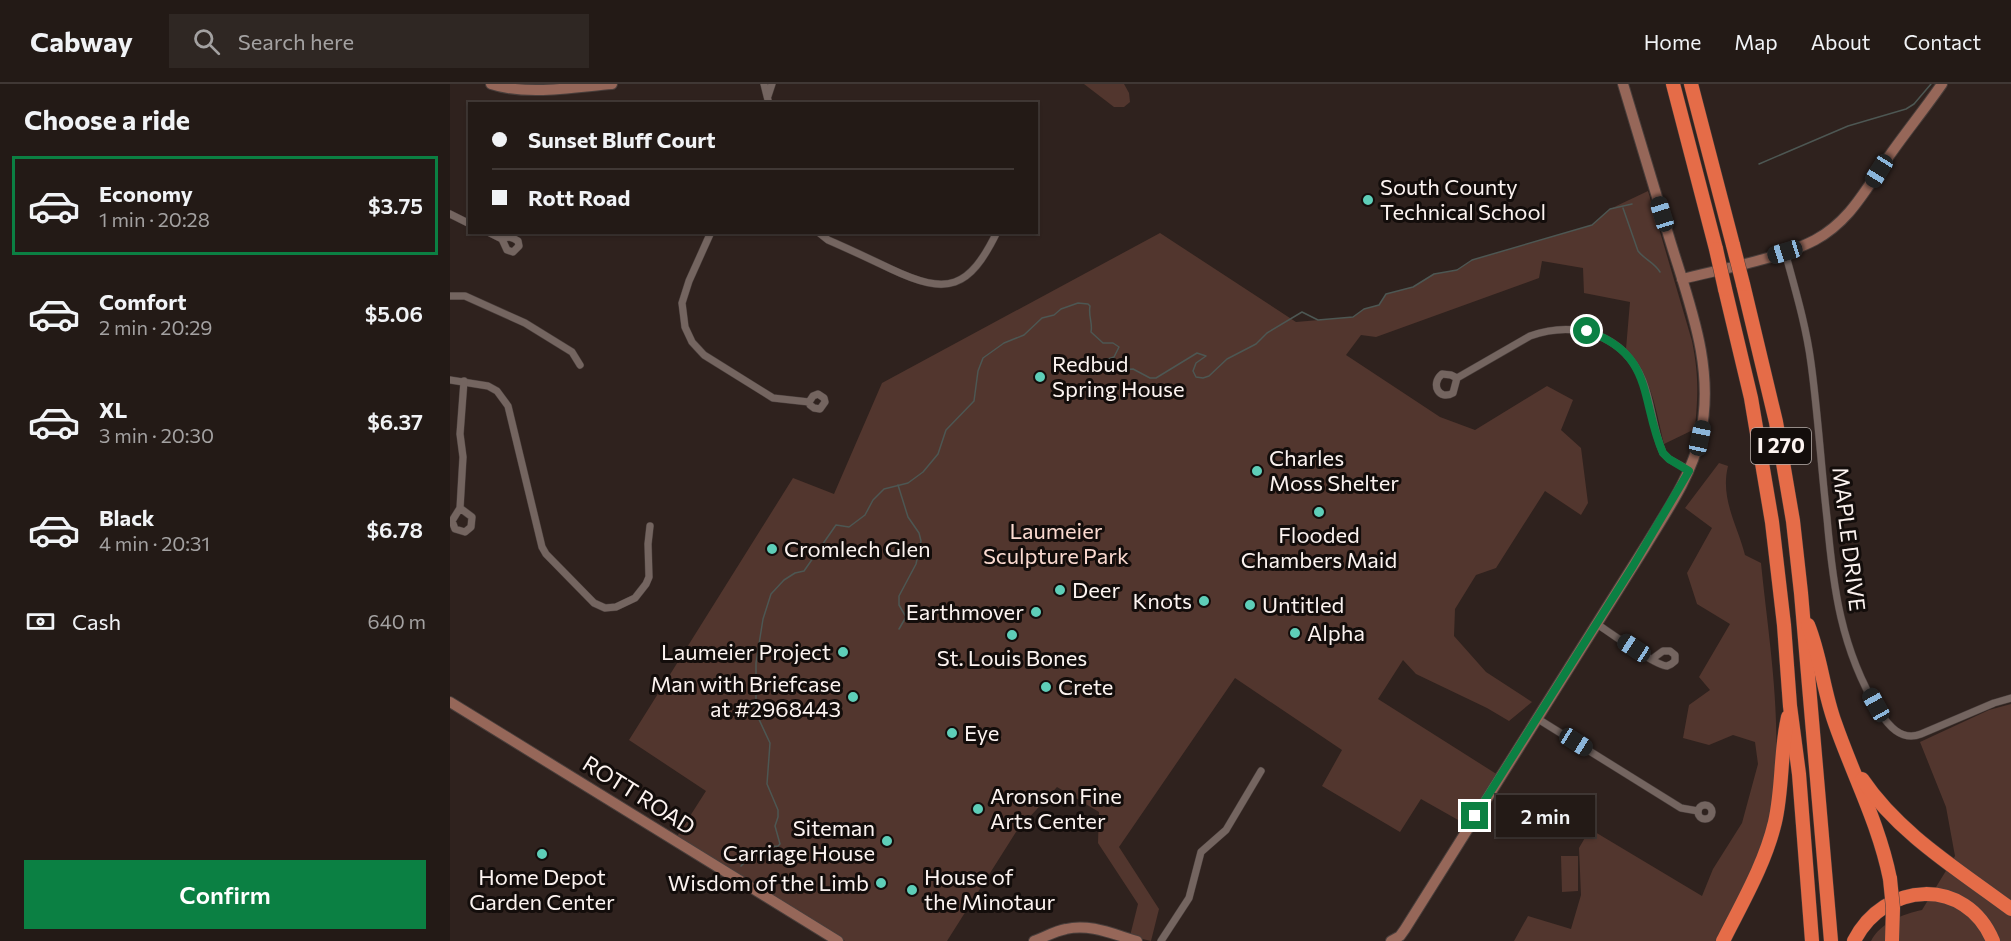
<!DOCTYPE html>
<meta charset="utf-8">
<style>
:root{--surface:#231a16;--page:#2f2723;--text:#f1f3f6;--muted:#a3a1a1;--line:#403835;--accent:#0b8043}
body{margin:0;font-family:Commissioner,sans-serif;background:var(--page);color:var(--text);height:100vh;display:flex;flex-direction:column;font-size:22px;white-space:nowrap}
*{box-sizing:border-box;margin:0}
p{font-size:20px;color:var(--muted)}
.icon{flex:none;width:33px;height:33px;fill:none;stroke:currentColor;stroke-width:2;stroke-linecap:round;stroke-linejoin:round}
.map{position:relative;flex:1;overflow:hidden}
.drawer{display:flex;flex-direction:column;background:var(--surface);width:450px}
.drawer>*{flex:none}
.hud{position:absolute;left:18px;top:18px;width:570px;height:132px;border-radius:0px;box-shadow:0 2px 4px #0004,0 0 0 2px var(--line);display:grid;align-content:center;height:132px;padding:0 24px;background:var(--surface)}
.end{position:absolute;width:27px;height:27px;margin:-14px;border:8px solid #0b8043;background:#fff;box-shadow:0 0 0 3px #fff}
.from{border-radius:50%}
.bubble{position:absolute;height:42px;border-radius:0px;background:var(--surface);box-shadow:0 2px 4px #0004,0 0 0 2px var(--line);font-size:20px;font-weight:600;line-height:42px;text-align:center}
.car{position:absolute;width:18px;height:36px;margin:-18px -9px;border-radius:8px;box-shadow:0 0 4px 2px #0007;background:linear-gradient(#222 24%,#8ab4d8 0 40%,#222 0 76%,#8ab4d8 0 86%,#222 0)}
.hud b{display:flex;align-items:center;gap:21px;height:57px;font-size:22px}
.hud b+b{border-top:2px solid var(--line)}
.hud i{width:15px;height:15px;background:var(--text)}
ul{padding:0;list-style:none}
li{display:flex;align-items:center;gap:18px;height:99px;margin:0 12px 9px;padding:0 12px;border:3px solid transparent;border-radius:0px}
li div{flex:1}
li b{display:block;font-size:22px}
li em{font-style:normal;font-weight:600}
li.selected{border-color:var(--accent)}
li>.icon{width:54px;height:54px;stroke-width:1.5}
h2{padding:0 24px;font-size:27px;line-height:72px}
.pay{display:flex;align-items:center;gap:15px;height:66px;padding:0 24px;font-size:22px}
.pay p{margin-inline-start:auto}
.primary-button{display:flex;gap:12px;margin-top:auto;padding:12px 24px}
.primary-button a{flex:1;height:69px;border-radius:0px;background:var(--accent);color:#fff;font-size:24px;font-weight:600;line-height:69px;text-align:center}
header{display:flex;align-items:center;gap:36px;box-sizing:border-box;height:84px;padding:0 30px;background:var(--surface);border-bottom:2px solid var(--line)}
header strong{font-size:28px}
nav{display:flex;gap:33px;margin-inline-start:auto;font-size:21px}
.search{width:420px;height:54px;background:var(--page);display:flex;align-items:center;gap:15px;box-sizing:border-box;padding:0 21px;border-radius:0px;color:var(--muted);font-size:22px}
main{display:flex;flex:1;min-height:0}
.map>svg:first-child{display:block}
</style>
<header>
<strong>Cabway</strong>
<div class="search"><svg class="icon" aria-label="search" viewBox="0 0 24 24"><circle cx="10" cy="10" r="6"/><path d="M15 15l6 6"/></svg>Search here</div>
<nav><a>Home</a><a>Map</a><a>About</a><a>Contact</a></nav>
</header>
<main>
<section class="drawer">
<h2>Choose a ride</h2>
<ul>
<li class="selected"><svg class="icon" aria-label="car" viewBox="0 0 24 24"><path d="M5 17H2v-5l4-1 3-4h7l3 4 3 1v5h-3M9 17h6M6 11h13"/><circle cx="7" cy="17" r="2"/><circle cx="17" cy="17" r="2"/></svg><div><b>Economy</b><p>1 min · 20:28</p></div><em>$3.75</em></li>
<li><svg class="icon" aria-label="car" viewBox="0 0 24 24"><path d="M5 17H2v-5l4-1 3-4h7l3 4 3 1v5h-3M9 17h6M6 11h13"/><circle cx="7" cy="17" r="2"/><circle cx="17" cy="17" r="2"/></svg><div><b>Comfort</b><p>2 min · 20:29</p></div><em>$5.06</em></li>
<li><svg class="icon" aria-label="car" viewBox="0 0 24 24"><path d="M5 17H2v-5l4-1 3-4h7l3 4 3 1v5h-3M9 17h6M6 11h13"/><circle cx="7" cy="17" r="2"/><circle cx="17" cy="17" r="2"/></svg><div><b>XL</b><p>3 min · 20:30</p></div><em>$6.37</em></li>
<li><svg class="icon" aria-label="car" viewBox="0 0 24 24"><path d="M5 17H2v-5l4-1 3-4h7l3 4 3 1v5h-3M9 17h6M6 11h13"/><circle cx="7" cy="17" r="2"/><circle cx="17" cy="17" r="2"/></svg><div><b>Black</b><p>4 min · 20:31</p></div><em>$6.78</em></li>
</ul>
<div class="pay"><svg class="icon" aria-label="cash" viewBox="0 0 24 24"><path d="M3 7h18v10H3z"/><circle cx="12" cy="12" r="2"/></svg>Cash<p>640 m</p></div>
<div class="primary-button"><a>Confirm</a></div>
</section>
<div class="map">
<svg width="1561" height="857" viewBox="0 0 1561 857">
<rect width="100%" height="100%" fill="#2f221e"/>
<g fill="#52362e">
<path d="M634 0H674L679 9 680 18 674 23H664Z"/>
<path d="M1198 107 1242 257C1249 292 1248 310 1245 345L1214 360C1205 323 1202 294 1176 265L1180 218 1134 209 1133 184 1092 177 1089 194 926 253 911 251 896 271 990 333 1025 346 1097 302 1123 316 1111 346 1131 364 1138 419 1131 431 1095 407 1046 484 1026 491 1005 525 1004 552 1036 588 1082 618 1059 637 1037 624 966 590 953 576 928 615 1048 691 1017 741 971 715 950 748 872 702 892 666 785 594 669 763 709 825 701 857 680 852 688 820 648 759 649 728 607 703 566 748 497 857H395L226 754 256 707 179 656 343 394 384 410 432 299 710 149 846 238 903 233 914 225 929 221 936 210 963 203 984 190 1007 186 1022 176 1142 141 1160 125Z"/>
<path d="M1269 379 1278 382C1270 415 1287 440 1295 471L1311 479C1319 560 1337 660 1318 740 1308 781 1284 819 1266 857H1064L1078 832 1121 845 1131 811 1129 764 1140 745 1252 812 1263 785 1292 739 1308 680 1305 658 1283 651 1259 661 1233 654 1239 621 1260 606 1249 593 1280 540 1247 520 1237 489 1262 444 1235 424Z"/>
<path d="M1561 620V857H1421C1430 839 1453 830 1472 826L1505 772 1496 723 1470 658 1539 626Z"/>
<path d="M1111 772H1128V807L1112 808Z"/>
</g>
<g fill="none" stroke-linecap="round" stroke-linejoin="round">
<g stroke="#4d5753" stroke-width="1.5">
<path d="M1309 80 1398 42 1456 25 1464 20 1481 0"/>
<path d="M1173 124 1188 167C1195 176 1204 178 1210 188"/>
<path d="M448 401 458 433 469 449 471 457 466 480 449 512V521L456 533 449 545"/>
<path d="M291 782C305 769 309 764 328 762L330 760 325 742 328 733V726L317 700 320 659 306 629V579L313 535 321 510 334 496 345 489 354 487 386 441 399 443 415 431 423 416 434 405 458 399 473 388 488 370 496 346 524 317 528 287 533 274 554 259 574 251 592 234 604 231 611 225 628 219 638 220 640 222C638 232 643 239 641 248L653 259H663L669 263 664 273 658 275 669 286 683 285 700 294H706L747 269 756 272 746 279 743 287 746 293 753 294 759 292 777 275 806 260 817 249 852 228 868 236 903 233 914 225 929 221 936 210 963 203 984 190 1007 186 1022 176 1142 141 1160 125 1182 120"/>
</g>
<g stroke="#493e3b" stroke-width="8">
<g id="street">
<path d="M314 0 319 20"/>
<path d="M318 12 322 0"/>
<path d="M0 130 20 140"/>
<path d="M38 148 52 155C58 152 62 153 68 157L69 162 63 168 57 166 52 155"/>
<path d="M261 148 239 197 232 219 235 243 242 258 254 271 323 314 359 318 360 321 364 324 370 325 375 318 374 314 368 310 363 312 359 318"/>
<path d="M368 148 378 156C399 165 420 175 441 185 498 212 519 205 547 148"/>
<path d="M1335 168C1345 205 1356 241 1361 279 1368 330 1371 382 1377 434 1383 503 1391 565 1428 626 1438 641 1451 658 1471 650L1544 619 1561 614"/>
<path d="M0 212H15L75 239 122 268 130 281"/>
<path d="M1007 294 1001 291 992 290C980 300 989 317 1003 309L1007 294 1080 252C1125 236 1174 250 1193 297 1202 320 1203 346 1213 369L1219 375 1239 386"/>
<path d="M0 296 38 302 47 307 58 322 92 463 96 470 144 519 155 524 166 523 185 514 196 500 199 493 198 460 200 442"/>
<path d="M10 424 22 433 21 443 15 448 5 445 2 437 10 424 13 373 10 350 14 297"/>
<path d="M1147 540C1159 548 1206 582 1217 582 1221 581 1222 580 1225 577V571L1220 567H1213L1202 575"/>
<path d="M1088 635 1231 724 1248 727"/>
<circle cx="1255" cy="728" r="7"/>
<path d="M711 857 739 814 751 768 776 746 811 687"/>
</g>
</g>
<g stroke="#493e3b" stroke-width="12">
<g id="secondary">
<path d="M41 0C77 12 125 3 162 0"/>
<path d="M1232 195C1271 185 1329 175 1365 156 1400 137 1415 106 1437 75 1455 49 1474 26 1492 0"/>
<path d="M0 618 388 857"/>
<path d="M584 857C595 853 605 847 616 845 640 839 665 851 687 857"/>
<path d="M941 857 950 852 955 845 1195 463C1216 428 1241 393 1250 353 1266 284 1239 219 1219 153 1204 102 1188 51 1173 0"/>
</g>
</g>
<g stroke="#493e3b" stroke-width="15">
<g id="highway">
<path d="M1223 0 1266 165"/>
<path d="M1241 0 1283 161"/>
<path d="M1293 200 1326 338 1343 437 1351 509 1381 857"/>
<path d="M1275 205 1301 314 1322 438 1334 541 1340 622 1349 690 1362 857"/>
<path d="M1358 541C1371 573 1373 606 1385 639 1403 691 1429 740 1440 795"/>
<path d="M1412 695C1449 750 1509 786 1561 825"/>
<path d="M1273 857C1292 819 1315 780 1325 738 1333 703 1330 668 1338 633"/>
<path d="M1404 857C1434 797 1516 792 1543 857"/>
</g>
</g>
<use href="#street" stroke="#746560" stroke-width="7"/>
<use href="#secondary" stroke="#966759" stroke-width="10"/>
<use href="#highway" stroke="#e56c48" stroke-width="14"/>
<g stroke="#493e3b" stroke-width="15" stroke-linecap="butt">
<g id="highway-bridge">
<path d="M1283 161 1293 200"/>
<path d="M1266 165 1275 205"/>
<path d="M1440 795 1443 824 1442 857"/>
</g>
</g>
<use href="#highway-bridge" stroke="#e56c48" stroke-width="14"/>
</g>
<g fill="none" stroke-linecap="round" stroke-linejoin="round">
<path stroke="#0b8043" stroke-width="8" d="M1025 732 1183 482 1239 387 1219 375 1213 369C1190 317 1205 270 1137 247"/>
</g>
<g fill="#5eceb8" stroke="#130d0b" stroke-width="2">
<circle cx="918" cy="116" r="6"/>
<circle cx="590" cy="293" r="6"/>
<circle cx="807" cy="387" r="6"/>
<circle cx="869" cy="428" r="6"/>
<circle cx="322" cy="465" r="6"/>
<circle cx="610" cy="506" r="6"/>
<circle cx="754" cy="517" r="6"/>
<circle cx="800" cy="521" r="6"/>
<circle cx="586" cy="528" r="6"/>
<circle cx="845" cy="549" r="6"/>
<circle cx="562" cy="551" r="6"/>
<circle cx="393" cy="568" r="6"/>
<circle cx="596" cy="603" r="6"/>
<circle cx="403" cy="613" r="6"/>
<circle cx="502" cy="649" r="6"/>
<circle cx="528" cy="725" r="6"/>
<circle cx="437" cy="757" r="6"/>
<circle cx="92" cy="770" r="6"/>
<circle cx="431" cy="799" r="6"/>
<circle cx="462" cy="806" r="6"/>
</g>
<g text-anchor="middle" stroke-width="6" stroke-linejoin="round" paint-order="stroke">
<rect fill="#130d0b" stroke="#b6aeab" stroke-width="1.5" x="1301" y="344" width="60" height="36" rx="4.5"/>
<g font-size="21" font-weight="bold" fill="#fcf3f0">
<text x="1331" y="369">I 270</text>
</g>
<g font-size="22" fill="#fcf3f0" stroke="#130d0b" text-anchor="start">
<text x="930" y="111">South County<tspan x="930" dy="25">Technical School</tspan></text>
<text x="602" y="288">Redbud<tspan x="602" dy="25">Spring House</tspan></text>
<text x="819" y="382">Charles<tspan x="819" dy="25">Moss Shelter</tspan></text>
<text x="869" y="459" text-anchor="middle">Flooded<tspan x="869" dy="25">Chambers Maid</tspan></text>
<text x="334" y="473">Cromlech Glen</text>
<text x="622" y="514">Deer</text>
<text x="742" y="525" text-anchor="end">Knots</text>
<text x="812" y="529">Untitled</text>
<text x="574" y="536" text-anchor="end">Earthmover</text>
<text x="857" y="557">Alpha</text>
<text x="381" y="576" text-anchor="end">Laumeier Project</text>
<text x="562" y="582" text-anchor="middle">St. Louis Bones</text>
<text x="391" y="608" text-anchor="end">Man with Briefcase<tspan x="391" dy="25">at #2968443</tspan></text>
<text x="608" y="611">Crete</text>
<text x="514" y="657">Eye</text>
<text x="540" y="720">Aronson Fine<tspan x="540" dy="25">Arts Center</tspan></text>
<text x="425" y="752" text-anchor="end">Siteman<tspan x="425" dy="25">Carriage House</tspan></text>
<text x="92" y="801" text-anchor="middle">Home Depot<tspan x="92" dy="25">Garden Center</tspan></text>
<text x="474" y="801">House of<tspan x="474" dy="25">the Minotaur</tspan></text>
<text x="419" y="807" text-anchor="end">Wisdom of the Limb</text>
</g>
<g font-size="22" fill="#fbdad0" stroke="#130d0b">
<text x="606" y="455">Laumeier<tspan x="606" dy="25">Sculpture Park</tspan></text>
</g>
<g font-size="22" fill="#fcf3f0" stroke="#130d0b">
<text transform="translate(1399 455) rotate(83)" y="8">MAPLE DRIVE</text>
<text transform="translate(189 711) rotate(32)" y="8">ROTT ROAD</text>
</g>
</g>
</svg>
<i class="end from" style="left:1137px;top:247px"></i>
<i class="end" style="left:1025px;top:732px"></i>
<div class="bubble" style="left:1046px;top:711px;width:99px">2 min</div>
<i class="car" style="left:1429px;top:87px;rotate:212deg"></i>
<i class="car" style="left:1212px;top:130px;rotate:343deg"></i>
<i class="car" style="left:1335px;top:168px;rotate:253deg"></i>
<i class="car" style="left:1250px;top:354px;rotate:12deg"></i>
<i class="car" style="left:1184px;top:564px;rotate:303deg"></i>
<i class="car" style="left:1426px;top:621px;rotate:331deg"></i>
<i class="car" style="left:1126px;top:658px;rotate:122deg"></i>
<div class="hud">
<b><i class="from"></i>Sunset Bluff Court</b>
<b><i></i>Rott Road</b>
</div>
</div>
</main>
